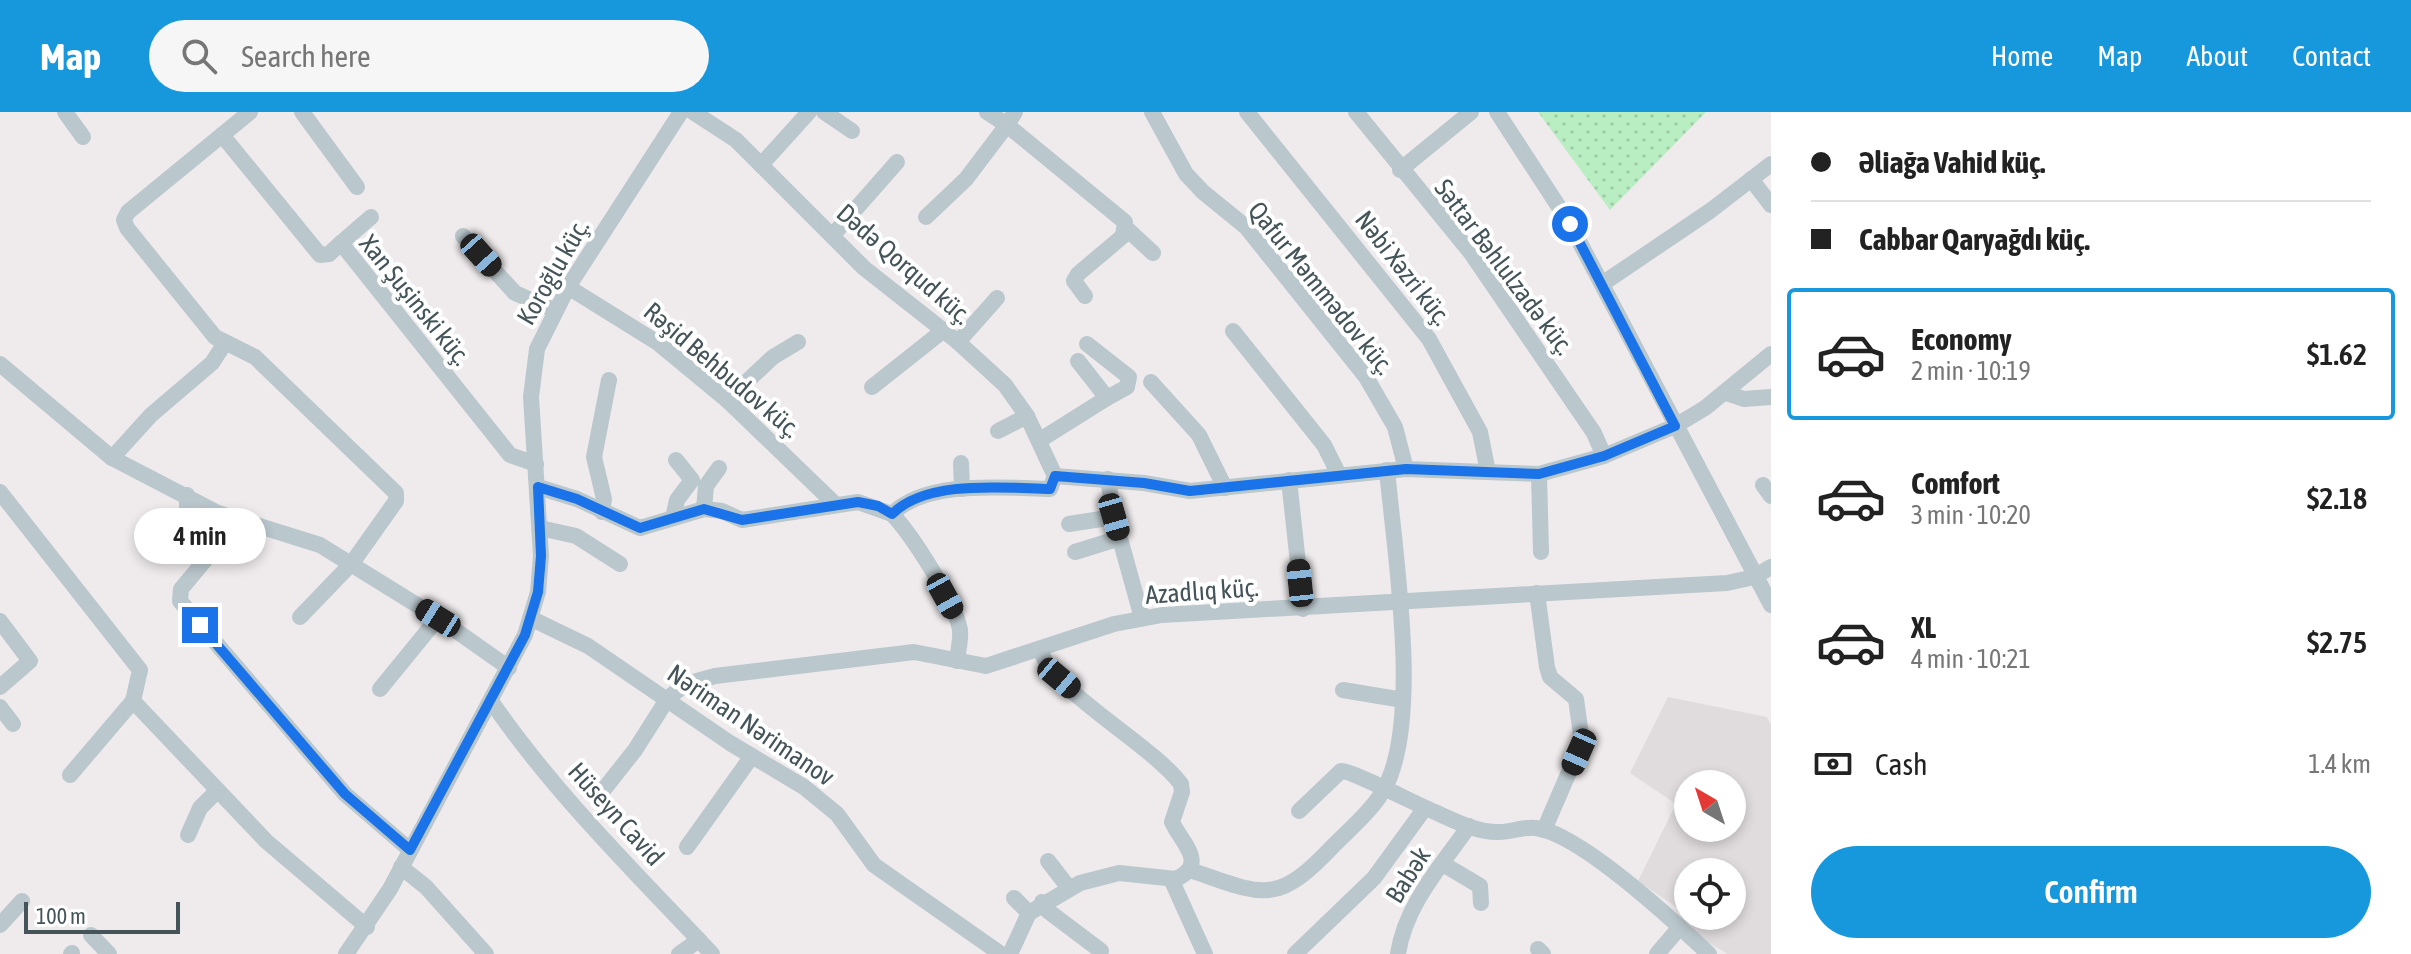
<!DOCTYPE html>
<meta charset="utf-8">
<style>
:root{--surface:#fff;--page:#f6f6f6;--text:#222;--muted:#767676;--line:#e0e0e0;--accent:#1798dd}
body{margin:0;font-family:"Asap Condensed",sans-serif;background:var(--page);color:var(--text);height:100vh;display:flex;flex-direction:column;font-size:30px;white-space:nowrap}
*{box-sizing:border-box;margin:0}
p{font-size:26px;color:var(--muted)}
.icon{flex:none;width:44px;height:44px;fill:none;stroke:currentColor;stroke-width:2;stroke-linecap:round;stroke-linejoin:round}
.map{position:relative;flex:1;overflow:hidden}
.drawer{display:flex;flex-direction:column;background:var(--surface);width:640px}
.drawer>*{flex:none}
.top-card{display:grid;align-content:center;height:176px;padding:0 40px;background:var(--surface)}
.needle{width:52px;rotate:321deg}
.buttons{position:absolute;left:1674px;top:658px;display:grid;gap:16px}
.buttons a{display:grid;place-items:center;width:72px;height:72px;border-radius:50%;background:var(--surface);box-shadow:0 4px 12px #0003;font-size:40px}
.scale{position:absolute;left:24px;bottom:20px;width:156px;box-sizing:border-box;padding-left:8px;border:4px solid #445459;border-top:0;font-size:22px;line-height:28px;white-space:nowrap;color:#445459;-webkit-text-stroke:6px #fff;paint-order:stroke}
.end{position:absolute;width:36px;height:36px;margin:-18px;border:10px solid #1a73e8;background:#fff;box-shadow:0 0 0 4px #fff}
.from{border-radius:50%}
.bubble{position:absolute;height:56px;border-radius:28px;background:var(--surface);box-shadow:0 4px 12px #0003;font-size:26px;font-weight:600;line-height:56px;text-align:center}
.car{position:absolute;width:24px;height:48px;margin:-24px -12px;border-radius:10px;box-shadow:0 0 6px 2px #0007;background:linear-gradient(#222 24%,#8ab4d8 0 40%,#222 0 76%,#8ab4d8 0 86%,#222 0)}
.top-card b{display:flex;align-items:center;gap:28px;height:76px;font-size:30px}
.top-card b+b{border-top:2px solid var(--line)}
.top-card i{width:20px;height:20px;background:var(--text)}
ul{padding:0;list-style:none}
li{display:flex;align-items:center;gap:24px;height:132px;margin:0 16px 12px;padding:0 24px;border:4px solid transparent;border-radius:8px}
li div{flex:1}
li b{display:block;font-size:30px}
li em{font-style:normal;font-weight:600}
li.selected{border-color:var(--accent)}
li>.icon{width:72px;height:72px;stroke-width:1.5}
.pay{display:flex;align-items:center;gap:20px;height:88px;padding:0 40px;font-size:30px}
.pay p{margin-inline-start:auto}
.primary-button{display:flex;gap:16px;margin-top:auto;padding:16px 40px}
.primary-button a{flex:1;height:92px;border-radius:48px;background:var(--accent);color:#fff;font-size:32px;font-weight:600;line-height:92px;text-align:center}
header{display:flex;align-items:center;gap:48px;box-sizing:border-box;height:112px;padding:0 40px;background:var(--accent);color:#fff}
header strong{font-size:38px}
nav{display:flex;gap:44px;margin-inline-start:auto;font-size:28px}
.search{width:560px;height:72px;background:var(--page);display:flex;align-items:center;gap:20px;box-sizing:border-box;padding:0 28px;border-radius:44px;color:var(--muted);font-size:30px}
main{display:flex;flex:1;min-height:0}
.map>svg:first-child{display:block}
</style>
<header>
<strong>Map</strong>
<div class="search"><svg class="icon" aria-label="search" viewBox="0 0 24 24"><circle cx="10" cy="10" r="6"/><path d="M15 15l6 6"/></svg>Search here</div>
<nav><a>Home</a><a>Map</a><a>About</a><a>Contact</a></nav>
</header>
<main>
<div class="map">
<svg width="1771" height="842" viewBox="0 0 1771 842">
<defs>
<pattern id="green-dots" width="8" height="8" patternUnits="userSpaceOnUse" patternTransform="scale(2)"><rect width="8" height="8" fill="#b8eec2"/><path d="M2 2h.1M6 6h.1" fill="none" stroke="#9fcea9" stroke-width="1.8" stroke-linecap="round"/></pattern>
</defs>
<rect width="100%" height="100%" fill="#efebec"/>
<path fill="#e0dcde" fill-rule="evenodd" d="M1668 585 1767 605 1771 613V842H1728L1688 819 1695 809 1689 804H1732V760H1688V803L1638 769 1676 692 1630 661ZM1688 672H1732V716H1688Z"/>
<path fill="url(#green-dots)" d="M1538 0H1706L1610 98Z"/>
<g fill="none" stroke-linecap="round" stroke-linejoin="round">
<g stroke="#bac7cc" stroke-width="16">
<path d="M65 0 83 25"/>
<path d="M250 0 222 23 320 143 329 142 341 131 510 343 536 352"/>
<path d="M302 0 357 75"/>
<path d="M693 0 736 28 864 156 958 230 1005 273 1027 304 1055 364"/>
<path d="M824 0 852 19"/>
<path d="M987 0 1007 13 1015 0"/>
<path d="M1152 0 1186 62 1203 80 1246 115 1366 265 1395 315 1406 357"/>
<path d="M1247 0 1429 227 1480 320 1488 360"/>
<path d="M1356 0 1471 141 1594 321 1604 344"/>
<path d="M1497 0 1570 112 1771 493"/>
<path d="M222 23 128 100 124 108 127 116 215 225 255 245 396 381V389L352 451 300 505"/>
<path d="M761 53 809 0"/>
<path d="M1400 58 1471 0"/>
<path d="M1751 67 1771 93"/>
<path d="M926 105 966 67 1007 13 1125 110 1123 124 1078 162 1074 169 1085 184"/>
<path d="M1127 117 1153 141"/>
<path d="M463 124 515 181 554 198"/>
<path d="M832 124 897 50"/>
<path d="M341 131 371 105"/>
<path d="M1602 172 1710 99 1771 52"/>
<path d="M568 175 658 231 727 288 835 392"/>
<path d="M1233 219 1324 333 1338 361"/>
<path d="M958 230 997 186"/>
<path d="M1087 232 1129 265 1127 275 1107 286"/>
<path d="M0 252 112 346 218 401 320 433 438 506 509 556"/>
<path d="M1151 270 1199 323 1225 376"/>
<path d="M872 275 944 218"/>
<path d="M1726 281 1744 287 1771 285"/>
<path d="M727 288 773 245 798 230"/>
<path d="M998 319 1027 304"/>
<path d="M1040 328 1107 286 1078 249"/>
<path d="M112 346 151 303 212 251 225 231"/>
<path d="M961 351 962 377"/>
<path d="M1539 362 1541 440"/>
<path d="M1108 367 1114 405 1142 506"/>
<path d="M1289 368 1303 497"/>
<path d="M1763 373 1771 384"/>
<path d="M538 375 577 387 640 416 704 397 722 399 742 408 858 390 892 402C927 367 1004 376 1050 377L1055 364 1144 371 1190 379 1406 357 1539 362 1604 344 1675 314 1705 296 1771 242"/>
<path d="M0 380 140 558 133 589 70 663"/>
<path d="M187 383V402L206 447 181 477 180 489 345 682 410 738"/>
<path d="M704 397 706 374 719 356"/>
<path d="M602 400 604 387 594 345 609 268"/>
<path d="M892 402C912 423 955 490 960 518 961 528 958 539 957 549"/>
<path d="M673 406 677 388 692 368 676 348"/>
<path d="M1069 412 1114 405"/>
<path d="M540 416 576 424 620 452"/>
<path d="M1075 440 1120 426"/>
<path d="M1537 481 1547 555 1550 565 1576 587 1582 630 1544 718"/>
<path d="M530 506 588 534 730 631 804 675 837 702 874 753 1001 842"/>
<path d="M0 509 30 549 0 575"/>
<path d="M380 577 438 506"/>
<path d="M1343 578 1403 588"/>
<path d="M133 589 266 729 367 815"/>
<path d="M491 589C554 681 636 761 712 842"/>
<path d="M0 595 13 612"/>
<path d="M601 681 635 638 668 586 686 572 715 564 914 540 986 554 1114 512 1162 503 1727 471 1754 465 1771 455"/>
<path d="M1299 699 1341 659C1351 658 1419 694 1435 700 1455 709 1478 721 1500 720 1512 720 1524 714 1536 716 1580 722 1675 810 1709 842"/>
<path d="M188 723 200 696 216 680"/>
<path d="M687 735 752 644"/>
<path d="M1048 749 1069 776"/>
<path d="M1443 752 1480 774 1481 791"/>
<path d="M401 755 426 775 486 842"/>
<path d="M1190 758C1263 783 1276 795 1334 733 1350 717 1372 698 1383 679 1423 612 1394 437 1387 358"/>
<path d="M1171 767 1205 842"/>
<path d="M1014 786 1029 801"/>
<path d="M1042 790 1048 799 1101 839"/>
<path d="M0 813 22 789"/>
<path d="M91 823 109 842"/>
<path d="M1538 837 1543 842"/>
<path d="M71 842 72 841"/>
<path d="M346 842 390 777 525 523 538 480 541 444 531 285 537 237 568 175 681 0"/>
<path d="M679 842 699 828"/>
<path d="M1010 842 1029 801 1080 771 1119 761 1176 767C1209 752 1181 730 1172 710L1182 680 1181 672C1151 632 1052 579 1041 539"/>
<path d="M1295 842 1374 766 1425 696"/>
<path d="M1398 842C1405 793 1442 753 1469 714"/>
<path d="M1657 842 1680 815"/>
</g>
</g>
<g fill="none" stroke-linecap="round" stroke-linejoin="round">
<path stroke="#1a73e8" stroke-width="10" d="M200 513 345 682 410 738 525 523 538 480 541 444 538 375 577 387 640 416 704 397 742 408 858 390 878 394 892 402C927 367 1004 376 1050 377L1055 364 1144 371 1190 379 1406 357 1539 362 1604 344 1675 314 1570 112"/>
</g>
<g text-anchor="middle" stroke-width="8" stroke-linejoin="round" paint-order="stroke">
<g font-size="26" fill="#445459" stroke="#fff">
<text transform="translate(904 152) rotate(41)" y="9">Dədə Qorqud küç.</text>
<text transform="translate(1504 155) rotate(53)" y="9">Səttar Bəhlulzadə küç.</text>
<text transform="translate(1403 156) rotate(52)" y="9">Nəbi Xəzri küç.</text>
<text transform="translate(553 160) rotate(-60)" y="9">Koroğlu küç.</text>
<text transform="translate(1321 176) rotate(51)" y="9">Qafur Məmmədov küç.</text>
<text transform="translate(415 188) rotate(51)" y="9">Xan Şuşinski küç.</text>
<text transform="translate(722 258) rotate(40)" y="9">Rəşid Behbudov küç.</text>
<text transform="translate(1202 479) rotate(-4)" y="9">Azadlıq küç.</text>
<text transform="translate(751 613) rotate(34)" y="9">Nəriman Nərimanov</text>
<text transform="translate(616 702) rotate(48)" y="9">Hüseyn Cavid</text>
<text transform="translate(1408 763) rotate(-58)" y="9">Babək</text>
</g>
</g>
</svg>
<div class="buttons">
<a><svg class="needle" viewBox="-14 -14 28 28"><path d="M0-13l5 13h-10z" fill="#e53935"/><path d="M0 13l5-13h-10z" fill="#767676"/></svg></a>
<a><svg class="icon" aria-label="locate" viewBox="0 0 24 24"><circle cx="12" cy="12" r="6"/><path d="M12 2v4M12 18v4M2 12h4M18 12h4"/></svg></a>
</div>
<div class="scale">100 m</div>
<i class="end from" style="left:1570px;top:112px"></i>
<i class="end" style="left:200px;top:513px"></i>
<div class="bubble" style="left:134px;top:396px;width:132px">4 min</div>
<i class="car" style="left:481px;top:143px;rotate:138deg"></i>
<i class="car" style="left:1114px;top:405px;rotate:164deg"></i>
<i class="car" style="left:1300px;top:471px;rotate:354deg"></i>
<i class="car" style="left:945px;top:484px;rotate:151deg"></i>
<i class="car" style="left:438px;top:506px;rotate:302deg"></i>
<i class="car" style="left:1059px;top:566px;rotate:130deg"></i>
<i class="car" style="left:1579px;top:640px;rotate:204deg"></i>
</div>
<section class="drawer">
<div class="top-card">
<b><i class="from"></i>Əliağa Vahid küç.</b>
<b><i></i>Cabbar Qaryağdı küç.</b>
</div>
<ul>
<li class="selected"><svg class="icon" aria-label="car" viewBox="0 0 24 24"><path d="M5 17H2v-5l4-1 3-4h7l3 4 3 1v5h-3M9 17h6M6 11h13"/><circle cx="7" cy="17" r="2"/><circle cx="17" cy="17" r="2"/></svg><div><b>Economy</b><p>2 min · 10:19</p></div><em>$1.62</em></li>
<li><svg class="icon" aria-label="car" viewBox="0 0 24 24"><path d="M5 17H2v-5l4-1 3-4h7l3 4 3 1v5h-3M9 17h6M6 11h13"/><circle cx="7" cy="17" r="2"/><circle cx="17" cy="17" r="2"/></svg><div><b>Comfort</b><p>3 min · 10:20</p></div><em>$2.18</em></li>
<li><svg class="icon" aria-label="car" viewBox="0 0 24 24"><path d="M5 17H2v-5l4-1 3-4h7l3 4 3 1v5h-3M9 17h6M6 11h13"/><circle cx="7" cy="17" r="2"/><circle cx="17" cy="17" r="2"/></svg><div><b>XL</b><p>4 min · 10:21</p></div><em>$2.75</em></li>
</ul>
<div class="pay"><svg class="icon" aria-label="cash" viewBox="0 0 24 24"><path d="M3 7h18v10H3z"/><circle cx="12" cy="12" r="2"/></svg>Cash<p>1.4 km</p></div>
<div class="primary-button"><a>Confirm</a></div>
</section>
</main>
